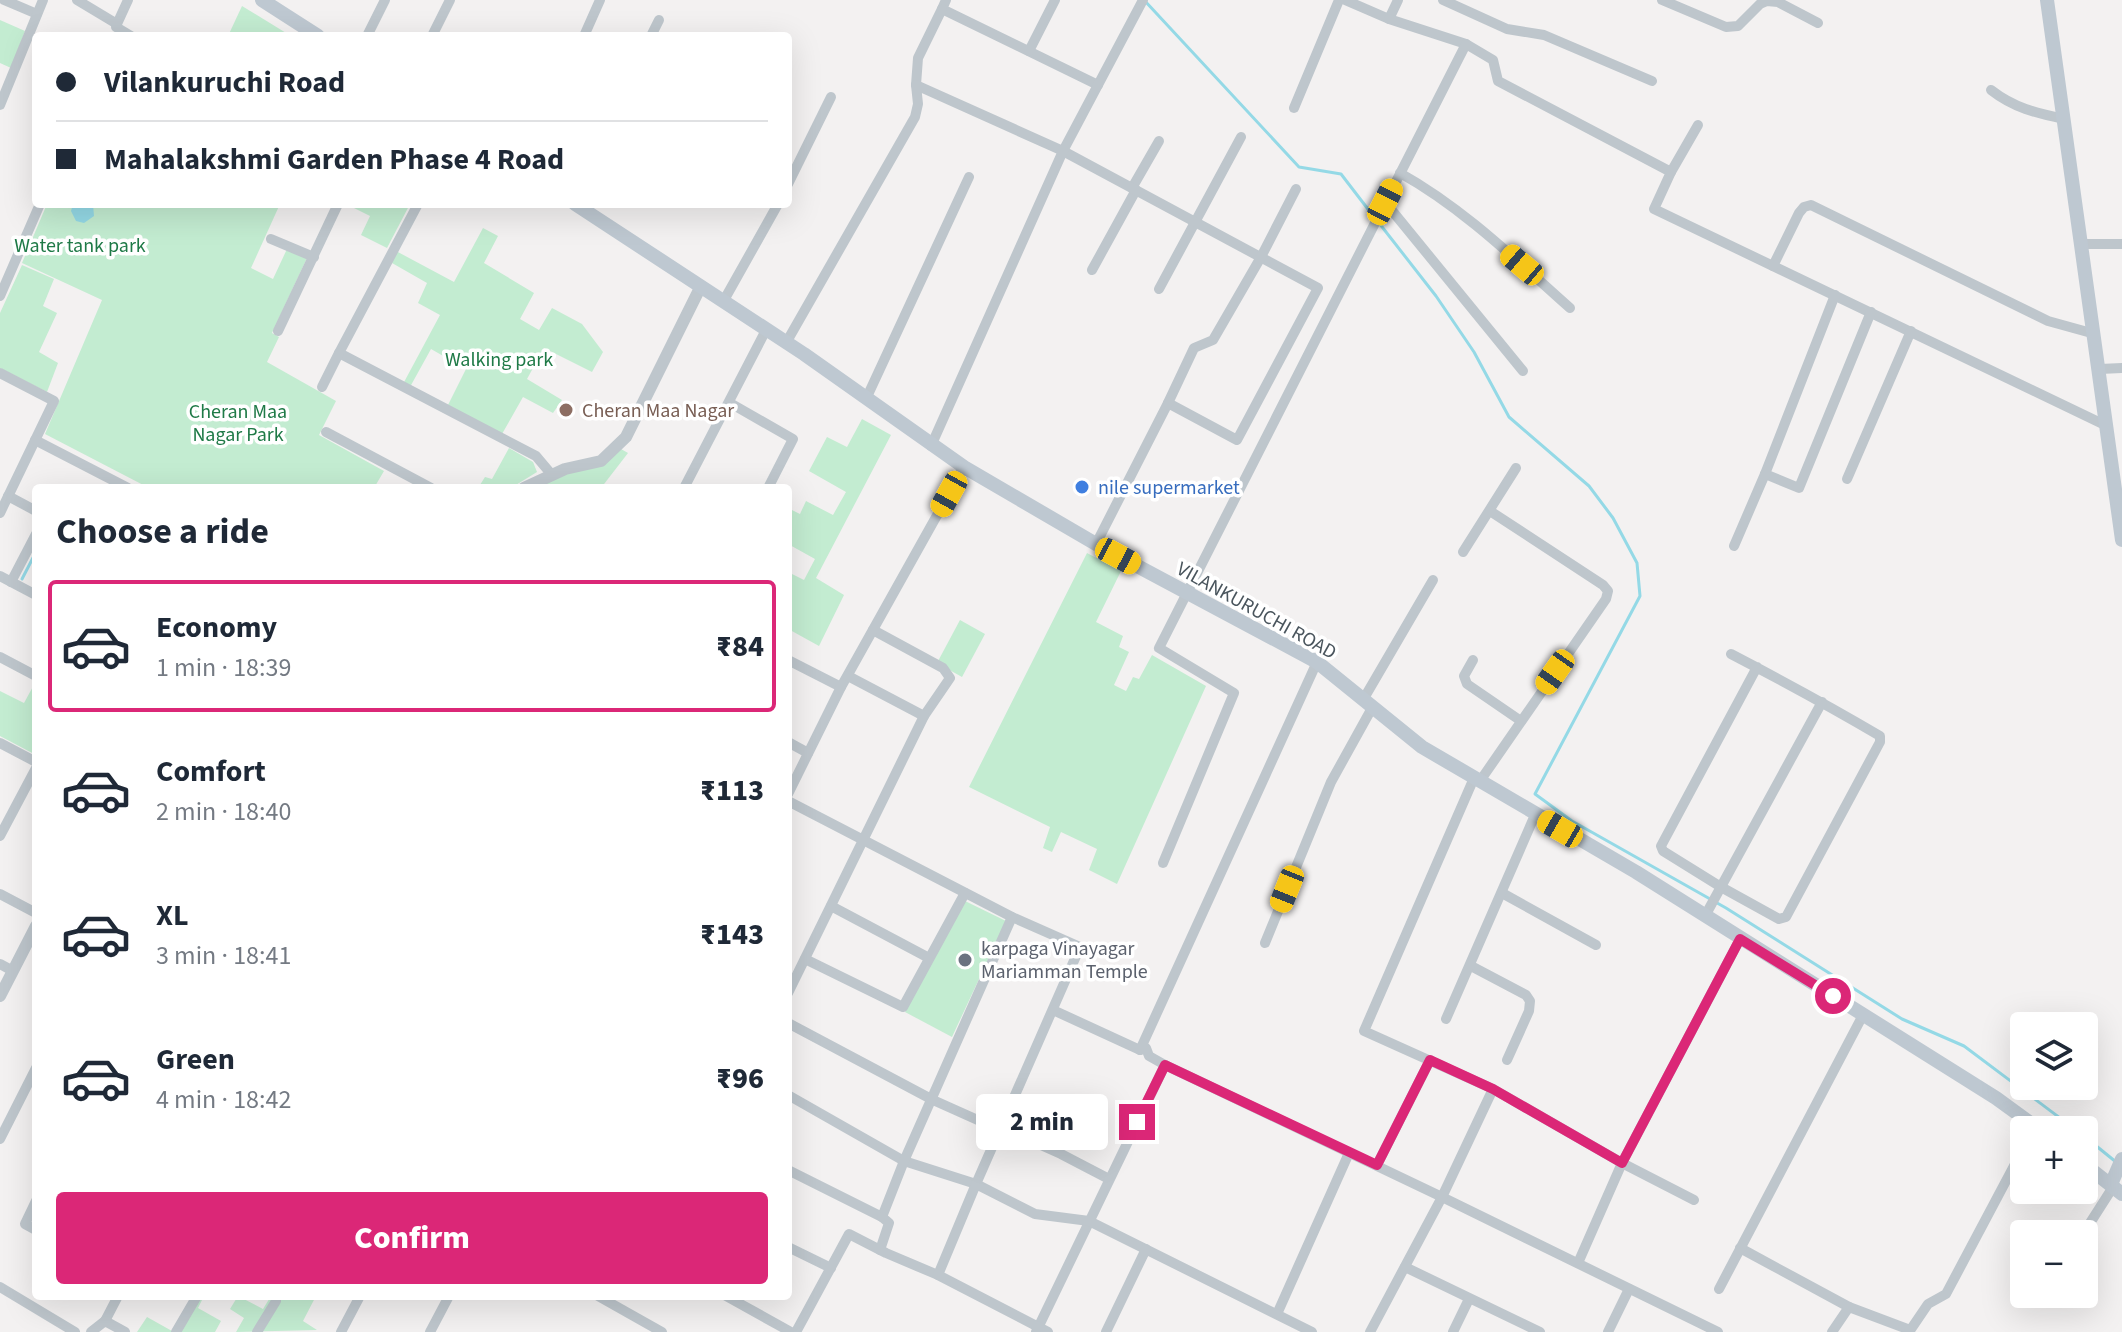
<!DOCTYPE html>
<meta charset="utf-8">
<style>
:root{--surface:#fff;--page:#f2f2f3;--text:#1f2937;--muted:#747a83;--line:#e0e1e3;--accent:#db2777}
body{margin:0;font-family:"Source Sans 3",sans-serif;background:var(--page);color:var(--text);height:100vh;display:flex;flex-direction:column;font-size:30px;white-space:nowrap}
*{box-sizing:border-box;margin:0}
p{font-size:26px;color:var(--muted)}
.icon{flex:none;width:44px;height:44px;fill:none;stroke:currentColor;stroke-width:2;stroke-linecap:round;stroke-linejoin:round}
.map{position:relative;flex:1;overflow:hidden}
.drawer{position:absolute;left:32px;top:484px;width:760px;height:816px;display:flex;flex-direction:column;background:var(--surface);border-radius:8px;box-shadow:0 8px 32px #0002}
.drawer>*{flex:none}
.top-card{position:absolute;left:32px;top:32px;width:760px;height:176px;border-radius:8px;box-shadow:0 8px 32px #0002;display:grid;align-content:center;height:176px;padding:0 24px;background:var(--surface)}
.fabs{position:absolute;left:2010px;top:1012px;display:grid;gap:16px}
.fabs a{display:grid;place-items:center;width:88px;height:88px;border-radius:8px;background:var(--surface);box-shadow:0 8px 32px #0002;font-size:40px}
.end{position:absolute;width:36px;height:36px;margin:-18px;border:10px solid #db2777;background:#fff;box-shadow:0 0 0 4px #fff}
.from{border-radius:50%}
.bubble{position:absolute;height:56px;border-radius:8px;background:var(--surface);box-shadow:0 8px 32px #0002;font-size:26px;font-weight:800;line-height:56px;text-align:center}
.car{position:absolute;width:24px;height:48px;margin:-24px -12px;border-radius:10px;box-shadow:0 0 6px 2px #0007;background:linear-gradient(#f5c518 24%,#345 0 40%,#f5c518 0 76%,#345 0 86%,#f5c518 0)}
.top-card b{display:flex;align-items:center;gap:28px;height:76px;font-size:30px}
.top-card b+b{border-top:2px solid var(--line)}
.top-card i{width:20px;height:20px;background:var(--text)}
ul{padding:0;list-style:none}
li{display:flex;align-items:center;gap:24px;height:132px;margin:0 16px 12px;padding:0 8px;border:4px solid transparent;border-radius:8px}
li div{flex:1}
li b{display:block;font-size:30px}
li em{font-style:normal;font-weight:800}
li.selected{border-color:var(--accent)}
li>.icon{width:72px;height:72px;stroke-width:1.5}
h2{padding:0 24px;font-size:36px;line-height:96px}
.primary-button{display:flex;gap:16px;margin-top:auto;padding:16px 24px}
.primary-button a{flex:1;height:92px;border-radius:8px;background:var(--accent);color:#fff;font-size:32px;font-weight:800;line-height:92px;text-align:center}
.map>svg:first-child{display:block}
</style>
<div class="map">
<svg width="2122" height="1332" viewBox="0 0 2122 1332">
<rect width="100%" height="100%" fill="#f3f1f1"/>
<g fill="#c3ecd1">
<path d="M242 6 291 36H228Z"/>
<path d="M0 20 25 31 11 68 0 63Z"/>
<path d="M47 204H280L251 268 273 279 287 249 307 258 272 333 279 337 267 362 336 401 319 435 384 471 374 488H149L45 434 102 300 22 263Z"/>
<path d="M346 204H410L387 248 361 235 370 216Z"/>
<path d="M483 228 498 236 484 263 534 293 520 319 539 330 552 308 582 324 603 352 592 372 544 348 527 379 562 400 553 413 523 397 502 434 448 405 466 369 431 349 410 387 403 384 440 315 418 303 427 283 392 263 396 251 454 282Z"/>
<path d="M22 265 54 279 43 306 57 313 39 352 58 363 47 392 0 368V313Z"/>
<path d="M862 419 891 435 816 578 844 595 819 646 790 630 788 633V572L804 580 815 559 788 544V508L800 514 806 501 833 515 846 492 809 471 827 437 847 447Z"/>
<path d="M509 448 533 462 537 472 511 488H478L485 477 492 479Z"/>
<path d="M621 449 628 453 601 488H534Z"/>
<path d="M1087 553 1121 571 1096 622 1123 636 1119 647 1129 652 1114 685 1126 691 1133 677 1139 679 1152 655 1206 686 1117 884 1089 870 1097 849 1061 832 1052 852 1043 848 1050 827 969 787Z"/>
<path d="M960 620 985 634 962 677 937 663Z"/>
<path d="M36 681V755L0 736V691L24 703Z"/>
<path d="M965 901 1006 921 952 1037 905 1012Z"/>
<path d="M192 1296H204L198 1308 221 1321 215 1332H137L147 1317 172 1331Z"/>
<path d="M238 1296 263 1309 271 1296H316L303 1321 317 1330 236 1332 244 1318 230 1309Z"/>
</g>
<path fill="#94d9e6" d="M73 204H93L94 216 84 223 76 221 71 211Z"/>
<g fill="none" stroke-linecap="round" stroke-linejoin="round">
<g stroke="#94d9e6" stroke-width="3">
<path d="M1144 0 1299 167 1341 174 1374 217"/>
<path d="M1379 223 1436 296 1474 352 1509 417 1589 486 1613 518 1637 563 1640 596 1535 794 1572 821 1726 908 1902 1019 1964 1046 2076 1130"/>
<path d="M22 579 36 552"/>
<path d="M2084 1136 2116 1162"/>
</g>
<g stroke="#bec6cc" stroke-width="10">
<path d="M4 0 37 14"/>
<path d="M77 0 117 24 128 0"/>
<path d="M946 0 942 9 1098 85"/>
<path d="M1345 0 1389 19 1398 0"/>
<path d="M1443 0 1507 29 1544 35 1652 81"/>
<path d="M1662 0 1726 27 1738 26 1760 4 1767 1 1778 2 1818 23"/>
<path d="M1389 19 1466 44 1493 60 1498 81 1671 172 1654 209 2107 426"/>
<path d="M116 27 131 36"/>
<path d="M367 36 385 0"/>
<path d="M432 36 450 0"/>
<path d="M584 36 600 0"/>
<path d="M651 36 659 20"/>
<path d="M1029 51 1055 0"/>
<path d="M916 85 918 58 942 9"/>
<path d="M1991 90C2014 108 2036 113 2064 119"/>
<path d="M0 105 43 0"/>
<path d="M1294 108 1339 0"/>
<path d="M1671 172 1698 125"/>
<path d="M1400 173C1463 208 1516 260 1570 308"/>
<path d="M788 184 831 97"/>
<path d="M1132 188 1159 141"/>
<path d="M1385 202 1523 371"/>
<path d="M418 204 339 353 536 456 552 475"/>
<path d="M271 239 314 257"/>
<path d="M2082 244H2122"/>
<path d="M1773 266 1799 213 1804 207 1811 205 2048 321 2095 334"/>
<path d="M1092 270 1136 190"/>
<path d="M1159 289 1241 137"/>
<path d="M0 296 40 204"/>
<path d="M723 302 778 204"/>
<path d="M278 331 338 204"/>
<path d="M786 343 915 117 918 104 916 85 1063 151 1318 288 1237 440 1168 403 1096 544"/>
<path d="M2100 369 2122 368"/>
<path d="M0 373 54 401 0 513"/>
<path d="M322 387 339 353"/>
<path d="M866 399 969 177"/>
<path d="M730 403 793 439 768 488"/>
<path d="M1168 403 1194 348 1213 340 1261 257 1296 189"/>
<path d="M326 432 431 488"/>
<path d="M35 440 128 488"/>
<path d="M931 446 1063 151 1143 0"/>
<path d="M1765 474 1799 488 1871 312"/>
<path d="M1847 479 1911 331"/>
<path d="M684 488 766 330"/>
<path d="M8 496 36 511"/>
<path d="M1734 546 1765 474 1835 295"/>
<path d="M1463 552 1516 468"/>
<path d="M0 576 36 595"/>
<path d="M11 582 36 534"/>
<path d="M873 630 943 668 950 678 924 716"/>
<path d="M1731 654C1781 680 1831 707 1880 736V742L1786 917 1779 919 1721 887 1663 851 1661 846 1757 667"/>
<path d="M0 657 36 676"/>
<path d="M788 660 841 687"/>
<path d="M1473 660 1464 676 1467 684 1521 721"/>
<path d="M1363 700 1433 580"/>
<path d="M788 742 808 753"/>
<path d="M0 743 36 762"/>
<path d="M1480 781 1606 599 1608 591 1603 585 1490 511"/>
<path d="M788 794 841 687 964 467"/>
<path d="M788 801 1012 917 1080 947 976 1184 904 1161 788 1095"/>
<path d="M0 836 36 768"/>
<path d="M1163 863 1234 693 1159 648 1466 44"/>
<path d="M1502 893 1596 945"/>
<path d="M0 894 36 913"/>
<path d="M831 906 929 958"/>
<path d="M1705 916 1822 702"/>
<path d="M1265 943 1331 782 1372 708"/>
<path d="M805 959 903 1007 965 893"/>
<path d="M0 964 13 971"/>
<path d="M1471 966 1526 995 1530 1001 1529 1011 1507 1060"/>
<path d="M788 993 924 716 848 676"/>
<path d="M1053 1010 1140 1050"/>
<path d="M1446 1019 1535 815"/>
<path d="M788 1023 933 1100 1000 1130"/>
<path d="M1165 1065 1149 1056 1146 1048 1140 1050 1317 662"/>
<path d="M1493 1089 1622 1163 1694 1200"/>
<path d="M1001 1127 1061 1154 1109 1179"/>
<path d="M0 1139 36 1068"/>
<path d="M1377 1165 1430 1060"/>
<path d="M788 1170 882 1217 904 1161 1012 917"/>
<path d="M36 1201 25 1224 36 1230"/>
<path d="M2083 1234 2113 1187"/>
<path d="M788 1247 831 1268"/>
<path d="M1740 1248 1849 1307"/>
<path d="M880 1250 889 1223 882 1217"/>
<path d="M1578 1263 1622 1163 1740 939"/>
<path d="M1405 1267 1540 1332"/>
<path d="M0 1287 75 1332"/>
<path d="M1719 1289 1863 1015"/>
<path d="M598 1296 662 1332"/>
<path d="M726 1296 791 1332"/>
<path d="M1277 1314 1349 1153"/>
<path d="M105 1321 118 1296"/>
<path d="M91 1332 105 1321 125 1332"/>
<path d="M176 1332 197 1296"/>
<path d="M257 1332 276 1301"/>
<path d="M341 1332 360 1296"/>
<path d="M430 1332 449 1296"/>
<path d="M796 1332 849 1234 886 1253 938 1275"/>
<path d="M1036 1332 1165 1065 1442 1197 1718 1332"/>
<path d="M1048 1332 938 1275 976 1184 1035 1214 1089 1221 1312 1332"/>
<path d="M1106 1332 1146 1249"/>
<path d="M1370 1332 1442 1197 1493 1089 1364 1031 1474 778"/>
<path d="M1453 1332 1469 1299"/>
<path d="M1608 1332 1629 1289"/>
<path d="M1832 1332 1849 1307 1910 1330"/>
<path d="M1909 1332 1928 1304 1946 1294 2024 1147"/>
</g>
<g stroke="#bec6cc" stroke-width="12">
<path d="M524 488 565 469 601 461 626 437 700 288"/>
<path d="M0 996 36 926"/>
</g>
<g stroke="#bec8d1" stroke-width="14">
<path d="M262 0 318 36"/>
<path d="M2047 0 2122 540"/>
<path d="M575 204 804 354 964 467 1096 544 1317 662 1422 747 1636 872 1996 1098 2040 1130"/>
<path d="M2084 1164 2122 1194"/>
<path d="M2113 1187 2112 1182 2122 1159"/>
</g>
</g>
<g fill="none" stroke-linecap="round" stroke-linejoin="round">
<path stroke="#db2777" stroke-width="10" d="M1137 1122 1165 1065 1377 1165 1430 1060 1493 1089 1622 1163 1740 939 1833 996"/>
</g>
<circle fill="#8d6e63" stroke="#fff" stroke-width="3" cx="566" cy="410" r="8"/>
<circle fill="#3f7fe0" stroke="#fff" stroke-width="3" cx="1082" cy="487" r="8"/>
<circle fill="#6b7280" stroke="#fff" stroke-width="3" cx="965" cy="960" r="8"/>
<g text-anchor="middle" stroke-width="7" stroke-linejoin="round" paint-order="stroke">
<g font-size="20" fill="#1f7a47" stroke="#fff">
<text x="80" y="252">Water tank park</text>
<text x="499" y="366">Walking park</text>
<text x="238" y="418">Cheran Maa<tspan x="238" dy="23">Nagar Park</tspan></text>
</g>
<g font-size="20" fill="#785e54" stroke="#fff" text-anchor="start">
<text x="582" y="417">Cheran Maa Nagar</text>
</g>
<g font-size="20" fill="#366cbe" stroke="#fff" text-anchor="start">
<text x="1098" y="494">nile supermarket</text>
</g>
<g font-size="20" fill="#4a555d" stroke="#fff">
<text transform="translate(1257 610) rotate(29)" y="7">VILANKURUCHI ROAD</text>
</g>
<g font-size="20" fill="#5b616d" stroke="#fff" text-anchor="start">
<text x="981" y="955">karpaga Vinayagar<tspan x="981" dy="23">Mariamman Temple</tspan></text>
</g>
</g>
</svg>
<div class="fabs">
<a><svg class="icon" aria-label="layers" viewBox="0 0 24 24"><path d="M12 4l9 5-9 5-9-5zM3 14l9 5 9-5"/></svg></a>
<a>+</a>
<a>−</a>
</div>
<i class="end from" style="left:1833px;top:996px"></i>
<i class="end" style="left:1137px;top:1122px"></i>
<div class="bubble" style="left:976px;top:1094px;width:132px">2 min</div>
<i class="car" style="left:1385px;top:202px;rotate:27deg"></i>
<i class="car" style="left:1522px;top:265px;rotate:310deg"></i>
<i class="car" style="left:949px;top:494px;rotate:209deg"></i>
<i class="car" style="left:1118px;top:556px;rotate:118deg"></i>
<i class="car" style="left:1555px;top:672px;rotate:215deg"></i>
<i class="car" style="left:1560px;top:829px;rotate:300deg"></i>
<i class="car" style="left:1287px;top:889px;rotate:202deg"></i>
<div class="top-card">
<b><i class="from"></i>Vilankuruchi Road</b>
<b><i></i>Mahalakshmi Garden Phase 4 Road</b>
</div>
<section class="drawer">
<h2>Choose a ride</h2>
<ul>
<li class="selected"><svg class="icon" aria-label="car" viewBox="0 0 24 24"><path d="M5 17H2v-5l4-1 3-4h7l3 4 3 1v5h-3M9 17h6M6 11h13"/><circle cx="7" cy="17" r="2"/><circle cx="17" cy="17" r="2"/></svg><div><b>Economy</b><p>1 min · 18:39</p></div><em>₹84</em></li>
<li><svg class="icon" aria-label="car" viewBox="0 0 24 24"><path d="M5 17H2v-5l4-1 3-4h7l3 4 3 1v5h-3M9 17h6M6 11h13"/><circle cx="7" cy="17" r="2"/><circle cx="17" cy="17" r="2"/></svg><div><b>Comfort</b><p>2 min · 18:40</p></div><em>₹113</em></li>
<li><svg class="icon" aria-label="car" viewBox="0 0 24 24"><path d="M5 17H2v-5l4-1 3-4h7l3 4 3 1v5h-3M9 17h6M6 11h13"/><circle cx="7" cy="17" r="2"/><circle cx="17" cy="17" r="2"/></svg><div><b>XL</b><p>3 min · 18:41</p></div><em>₹143</em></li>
<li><svg class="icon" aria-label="car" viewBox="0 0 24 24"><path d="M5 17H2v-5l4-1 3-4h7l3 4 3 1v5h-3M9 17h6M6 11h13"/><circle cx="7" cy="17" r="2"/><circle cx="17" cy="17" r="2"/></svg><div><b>Green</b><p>4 min · 18:42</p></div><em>₹96</em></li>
</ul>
<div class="primary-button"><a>Confirm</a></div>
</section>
</div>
